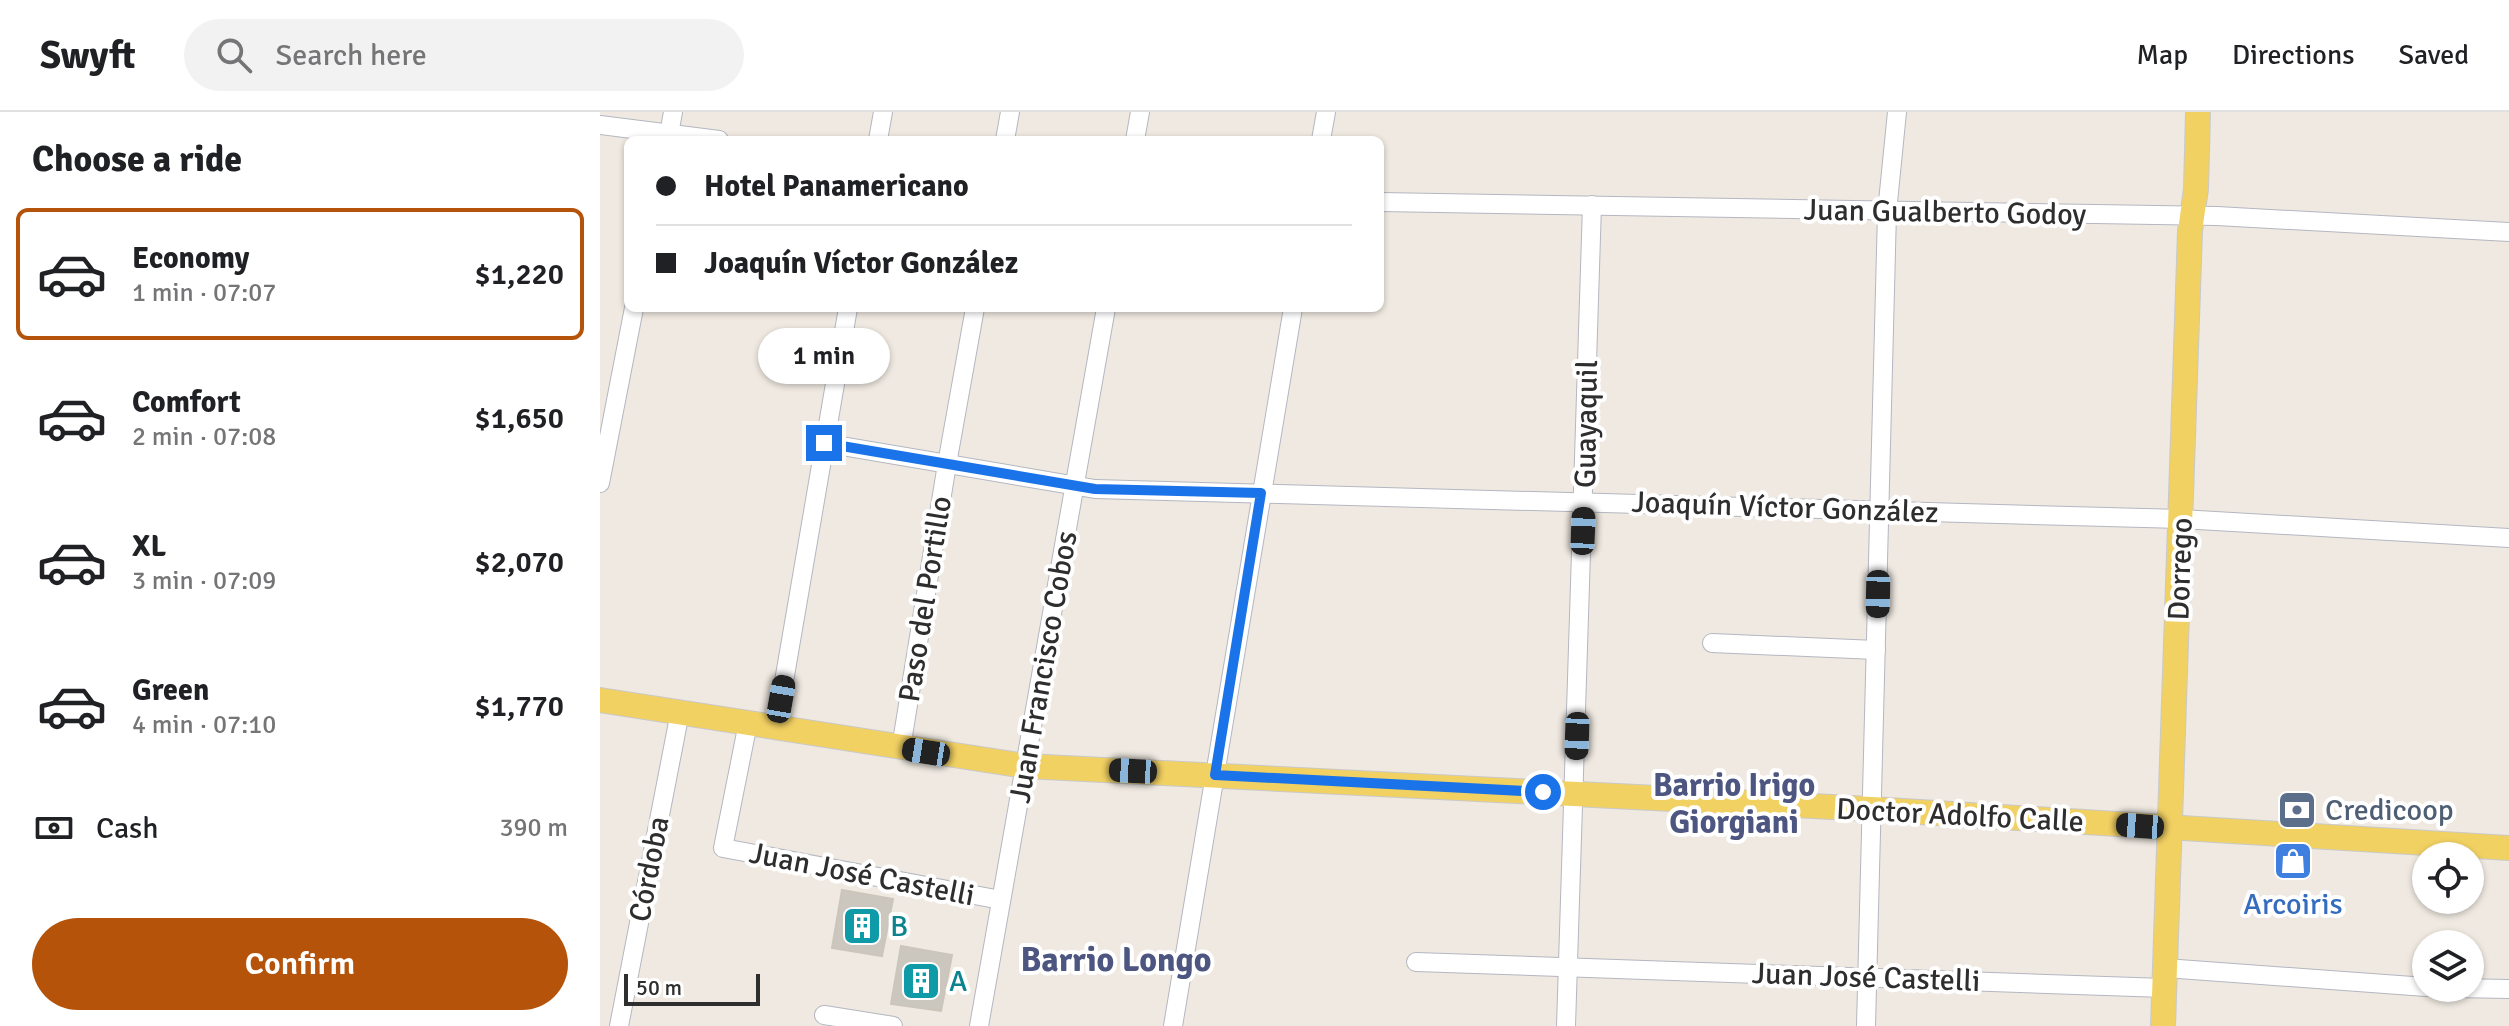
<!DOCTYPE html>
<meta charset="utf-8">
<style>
:root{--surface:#fff;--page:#f2f2f2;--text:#202124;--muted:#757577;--line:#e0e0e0;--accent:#b45309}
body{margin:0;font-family:Signika,sans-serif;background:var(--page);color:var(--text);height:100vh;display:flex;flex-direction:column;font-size:30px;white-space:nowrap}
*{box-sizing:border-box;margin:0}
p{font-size:26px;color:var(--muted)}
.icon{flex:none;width:44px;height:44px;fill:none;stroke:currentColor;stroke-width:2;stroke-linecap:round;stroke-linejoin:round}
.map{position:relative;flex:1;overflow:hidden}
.drawer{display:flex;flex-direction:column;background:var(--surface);width:600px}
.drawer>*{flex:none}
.hud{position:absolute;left:24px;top:24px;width:760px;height:176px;border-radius:12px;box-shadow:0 2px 6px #0004;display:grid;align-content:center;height:176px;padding:0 32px;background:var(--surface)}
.tools{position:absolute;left:1812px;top:730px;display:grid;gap:16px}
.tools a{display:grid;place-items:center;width:72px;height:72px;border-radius:50%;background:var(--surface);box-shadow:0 2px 6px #0004;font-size:40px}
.scale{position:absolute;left:24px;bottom:20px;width:136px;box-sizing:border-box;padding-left:8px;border:4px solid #2e2e2e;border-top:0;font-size:22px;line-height:28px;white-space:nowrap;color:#2e2e2e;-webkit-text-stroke:6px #fff;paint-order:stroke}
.end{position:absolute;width:36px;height:36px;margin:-18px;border:10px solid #1a73e8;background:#fff;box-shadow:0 0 0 4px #fff}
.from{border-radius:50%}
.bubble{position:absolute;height:56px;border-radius:28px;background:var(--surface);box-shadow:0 2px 6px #0004;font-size:26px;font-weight:600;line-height:56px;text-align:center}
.car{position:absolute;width:24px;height:48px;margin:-24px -12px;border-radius:10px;box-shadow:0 0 6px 2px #0007;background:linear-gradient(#222 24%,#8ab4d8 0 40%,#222 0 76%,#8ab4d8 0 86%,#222 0)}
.hud b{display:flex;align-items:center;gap:28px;height:76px;font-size:30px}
.hud b+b{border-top:2px solid var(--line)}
.hud i{width:20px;height:20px;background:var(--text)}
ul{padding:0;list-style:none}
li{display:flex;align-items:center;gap:24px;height:132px;margin:0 16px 12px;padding:0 16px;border:4px solid transparent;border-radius:12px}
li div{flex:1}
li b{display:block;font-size:30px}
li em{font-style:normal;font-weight:600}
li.on{border-color:var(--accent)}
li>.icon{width:72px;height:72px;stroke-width:1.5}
h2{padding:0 32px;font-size:36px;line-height:96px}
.pay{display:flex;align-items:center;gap:20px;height:88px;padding:0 32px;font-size:30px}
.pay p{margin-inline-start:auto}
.primary-button{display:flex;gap:16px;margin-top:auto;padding:16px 32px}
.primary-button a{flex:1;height:92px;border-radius:48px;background:var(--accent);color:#fff;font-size:32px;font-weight:600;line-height:92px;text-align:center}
header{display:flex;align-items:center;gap:48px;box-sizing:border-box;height:112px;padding:0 40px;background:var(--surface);border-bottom:2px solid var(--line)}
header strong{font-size:38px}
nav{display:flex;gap:44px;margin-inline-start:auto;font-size:28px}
.search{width:560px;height:72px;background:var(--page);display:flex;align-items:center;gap:20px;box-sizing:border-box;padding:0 28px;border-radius:44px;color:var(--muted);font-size:30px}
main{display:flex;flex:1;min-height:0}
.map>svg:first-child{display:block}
</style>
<header>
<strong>Swyft</strong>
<div class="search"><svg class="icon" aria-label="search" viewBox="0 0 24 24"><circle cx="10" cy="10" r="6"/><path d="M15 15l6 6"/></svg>Search here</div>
<nav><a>Map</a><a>Directions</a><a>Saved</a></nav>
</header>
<main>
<section class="drawer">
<h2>Choose a ride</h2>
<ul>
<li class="on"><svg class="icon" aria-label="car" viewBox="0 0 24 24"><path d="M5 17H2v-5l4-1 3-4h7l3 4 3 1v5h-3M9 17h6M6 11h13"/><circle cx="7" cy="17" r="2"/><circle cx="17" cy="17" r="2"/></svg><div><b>Economy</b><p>1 min · 07:07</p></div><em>$1,220</em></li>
<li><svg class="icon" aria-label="car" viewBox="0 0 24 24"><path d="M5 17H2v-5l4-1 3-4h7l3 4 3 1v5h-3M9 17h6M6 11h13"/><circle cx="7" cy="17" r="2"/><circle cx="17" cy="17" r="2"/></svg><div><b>Comfort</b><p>2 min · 07:08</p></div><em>$1,650</em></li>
<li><svg class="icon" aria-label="car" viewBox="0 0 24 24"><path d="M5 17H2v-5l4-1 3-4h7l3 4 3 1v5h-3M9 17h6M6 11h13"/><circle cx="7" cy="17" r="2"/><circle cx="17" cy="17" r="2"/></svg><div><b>XL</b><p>3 min · 07:09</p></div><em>$2,070</em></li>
<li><svg class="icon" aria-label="car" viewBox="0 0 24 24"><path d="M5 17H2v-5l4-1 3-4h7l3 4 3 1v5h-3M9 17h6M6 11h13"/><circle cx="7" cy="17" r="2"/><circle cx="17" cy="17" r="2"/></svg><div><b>Green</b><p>4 min · 07:10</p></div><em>$1,770</em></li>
</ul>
<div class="pay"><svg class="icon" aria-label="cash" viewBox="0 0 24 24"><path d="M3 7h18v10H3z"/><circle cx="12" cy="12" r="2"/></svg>Cash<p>390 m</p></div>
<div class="primary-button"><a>Confirm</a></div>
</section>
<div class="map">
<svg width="1909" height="914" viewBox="0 0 1909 914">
<rect width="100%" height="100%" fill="#efe9e1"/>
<g fill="#cbc7bf" stroke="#cbc5ba" stroke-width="2">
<path d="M242 778 293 787 282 844 232 836Z"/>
<path d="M301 834 352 843 341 899 291 892Z"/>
</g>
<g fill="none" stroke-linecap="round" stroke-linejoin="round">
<g stroke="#b4b7c1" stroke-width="20">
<g id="minor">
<path d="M0 13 119 28"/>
<path d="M68 28 73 0"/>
<path d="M278 28 283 0"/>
<path d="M405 28 410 0"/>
<path d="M535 28 540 0"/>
<path d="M721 28 726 0"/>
<path d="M780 90 1617 104 1909 120"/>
<path d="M224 331 495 377 1581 407 1909 426"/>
<path d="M0 371 34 196"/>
<path d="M1112 531 1276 538"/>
<path d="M148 611 123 736 401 788"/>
<path d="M176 616 248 196"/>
<path d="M301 636 347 352 375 196"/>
<path d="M816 850 1564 876"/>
<path d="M1565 856 1826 875"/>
<path d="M1855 876 1909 877"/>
<path d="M224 903 293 914"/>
<path d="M19 914 80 600"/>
<path d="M379 914 506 196"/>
<path d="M573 914 693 196"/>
<path d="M966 914 992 93"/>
<path d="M1266 914 1287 100 1297 0"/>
</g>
</g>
<g stroke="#c9c9c9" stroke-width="26">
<g id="major">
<path d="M0 588 425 654 1271 697 1909 736"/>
<path d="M1563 914 1590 119 1596 77 1598 0"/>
</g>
</g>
<use href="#minor" stroke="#fff" stroke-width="18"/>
<use href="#major" stroke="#f2d163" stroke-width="24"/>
</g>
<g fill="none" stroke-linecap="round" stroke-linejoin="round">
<path stroke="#1a73e8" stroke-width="10" d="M224 331 495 377 661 381 615 663 943 680"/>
</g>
<defs>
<g id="bank-square" transform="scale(2)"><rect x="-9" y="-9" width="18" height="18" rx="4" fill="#5c6f8a" stroke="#fff"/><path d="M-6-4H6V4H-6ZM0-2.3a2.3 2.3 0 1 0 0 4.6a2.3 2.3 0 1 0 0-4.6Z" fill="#fff"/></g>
<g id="shop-square" transform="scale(2)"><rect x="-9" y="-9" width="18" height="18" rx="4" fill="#3f7fe0" stroke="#fff"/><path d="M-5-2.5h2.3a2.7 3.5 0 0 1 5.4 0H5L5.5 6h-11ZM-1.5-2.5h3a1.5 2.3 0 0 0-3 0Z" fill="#fff"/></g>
<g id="building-square" transform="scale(2)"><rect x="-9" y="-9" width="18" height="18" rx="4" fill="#0f9aa8" stroke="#fff"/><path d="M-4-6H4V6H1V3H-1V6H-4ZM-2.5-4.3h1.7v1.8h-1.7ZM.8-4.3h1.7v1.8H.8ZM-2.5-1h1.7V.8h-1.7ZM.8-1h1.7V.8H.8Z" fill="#fff"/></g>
</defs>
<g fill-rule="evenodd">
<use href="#bank-square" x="1697" y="698"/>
<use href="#shop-square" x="1693" y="749"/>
<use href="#building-square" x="262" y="814"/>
<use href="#building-square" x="321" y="869"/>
</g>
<g text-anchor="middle" stroke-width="8" stroke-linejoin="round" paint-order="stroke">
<g font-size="30" fill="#2e2e2e" stroke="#fff">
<text transform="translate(1345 100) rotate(1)" y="10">Juan Gualberto Godoy</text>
<text transform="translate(986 312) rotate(-89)" y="10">Guayaquil</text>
<text transform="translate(1185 395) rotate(2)" y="10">Joaquín Víctor González</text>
<text transform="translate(1580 457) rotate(-88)" y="10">Dorrego</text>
<text transform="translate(325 487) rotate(-81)" y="10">Paso del Portillo</text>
<text transform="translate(443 555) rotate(-80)" y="10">Juan Francisco Cobos</text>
<text transform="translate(1360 703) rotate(3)" y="10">Doctor Adolfo Calle</text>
<text transform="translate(49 757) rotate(-79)" y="10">Córdoba</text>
<text transform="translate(262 762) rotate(11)" y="10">Juan José Castelli</text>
<text transform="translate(1266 865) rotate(2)" y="10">Juan José Castelli</text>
</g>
<g font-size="30" fill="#4e5e75" stroke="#fff" text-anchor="start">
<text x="1725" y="708">Credicoop</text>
</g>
<g font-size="30" fill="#366cbe" stroke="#fff">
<text x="1693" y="802">Arcoiris</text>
</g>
<g font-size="30" fill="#0d838f" stroke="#fff" text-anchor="start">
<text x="290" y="824">B</text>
<text x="349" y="879">A</text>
</g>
<g font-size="32" font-weight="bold" fill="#4d5680" stroke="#fff">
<text x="1134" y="684">Barrio Irigo<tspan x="1134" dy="37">Giorgiani</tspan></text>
</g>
<g font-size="34" font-weight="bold" fill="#4d5680" stroke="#fff">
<text x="516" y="859">Barrio Longo</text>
</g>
</g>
</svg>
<div class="tools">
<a><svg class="icon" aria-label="locate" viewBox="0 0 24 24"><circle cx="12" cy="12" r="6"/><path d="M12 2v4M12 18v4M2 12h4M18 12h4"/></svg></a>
<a><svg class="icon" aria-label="layers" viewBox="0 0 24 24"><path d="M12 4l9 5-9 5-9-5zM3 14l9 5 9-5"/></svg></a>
</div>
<div class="scale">50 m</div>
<i class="end from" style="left:943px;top:680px"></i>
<i class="end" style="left:224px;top:331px"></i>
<div class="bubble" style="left:158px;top:216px;width:132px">1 min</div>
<i class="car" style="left:983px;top:419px;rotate:2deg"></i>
<i class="car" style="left:1278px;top:482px;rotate:181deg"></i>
<i class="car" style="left:181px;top:587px;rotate:10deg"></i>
<i class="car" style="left:977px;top:624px;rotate:182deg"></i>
<i class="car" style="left:326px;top:640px;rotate:279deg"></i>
<i class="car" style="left:533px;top:659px;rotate:273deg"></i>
<i class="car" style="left:1540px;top:714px;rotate:274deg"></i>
<div class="hud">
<b><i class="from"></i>Hotel Panamericano</b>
<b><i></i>Joaquín Víctor González</b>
</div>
</div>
</main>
